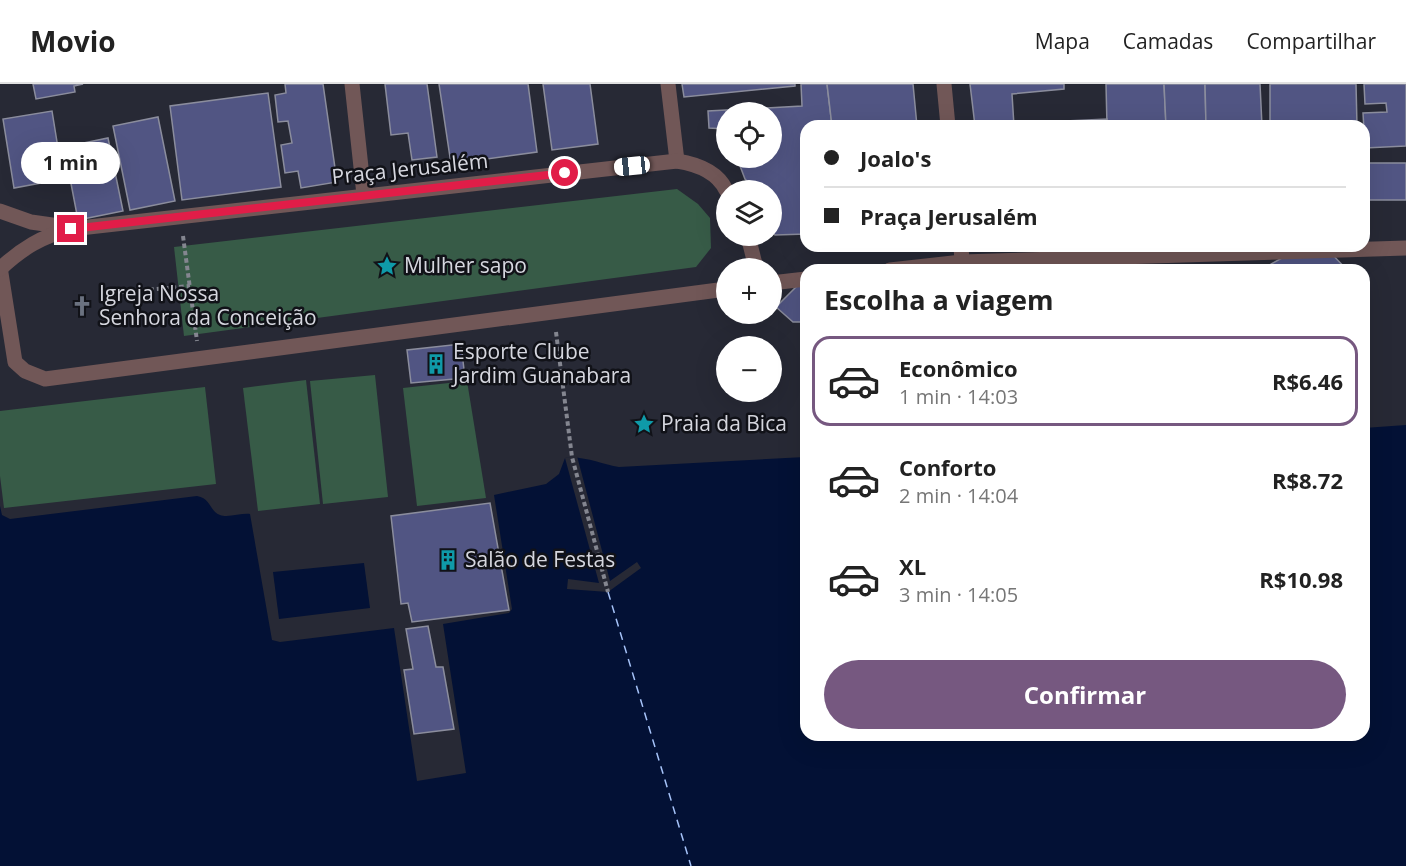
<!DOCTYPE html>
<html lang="pt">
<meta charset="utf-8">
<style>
:root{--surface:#fff;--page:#f2f2f2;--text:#222;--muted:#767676;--line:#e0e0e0;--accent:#765880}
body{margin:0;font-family:"Open Sans",sans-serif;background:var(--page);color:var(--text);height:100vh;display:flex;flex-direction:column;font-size:22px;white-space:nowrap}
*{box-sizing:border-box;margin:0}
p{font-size:20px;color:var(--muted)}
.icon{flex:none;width:33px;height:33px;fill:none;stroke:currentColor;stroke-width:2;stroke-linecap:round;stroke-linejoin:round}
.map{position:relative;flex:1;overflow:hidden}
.panel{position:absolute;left:800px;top:180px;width:570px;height:477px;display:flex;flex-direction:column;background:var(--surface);border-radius:18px;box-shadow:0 6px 24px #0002}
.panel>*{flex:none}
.banner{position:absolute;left:800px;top:36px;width:570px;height:132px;border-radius:18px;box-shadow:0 6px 24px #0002;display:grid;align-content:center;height:132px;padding:0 24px;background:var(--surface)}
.tools{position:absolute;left:716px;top:18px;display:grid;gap:12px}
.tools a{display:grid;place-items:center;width:66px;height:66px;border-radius:50%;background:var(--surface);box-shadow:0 6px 24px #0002;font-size:30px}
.end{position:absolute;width:27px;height:27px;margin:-14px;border:8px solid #e11d48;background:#fff;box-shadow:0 0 0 3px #fff}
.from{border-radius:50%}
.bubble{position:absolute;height:42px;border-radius:21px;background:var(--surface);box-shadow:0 6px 24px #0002;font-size:20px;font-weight:700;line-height:42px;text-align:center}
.car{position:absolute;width:18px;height:36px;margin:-18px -9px;border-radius:8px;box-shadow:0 0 4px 2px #0007;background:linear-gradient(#fff 24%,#345 0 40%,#fff 0 76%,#345 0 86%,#fff 0)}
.banner b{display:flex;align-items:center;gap:21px;height:57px;font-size:22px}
.banner b+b{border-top:2px solid var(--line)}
.banner i{width:15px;height:15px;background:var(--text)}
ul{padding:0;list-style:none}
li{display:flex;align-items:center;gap:18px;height:90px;margin:0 12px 9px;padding:0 12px;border:3px solid transparent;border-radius:18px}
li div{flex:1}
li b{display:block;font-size:22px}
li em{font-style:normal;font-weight:700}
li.on{border-color:var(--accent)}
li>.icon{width:54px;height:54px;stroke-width:1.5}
h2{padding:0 24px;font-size:27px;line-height:72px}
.action{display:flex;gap:12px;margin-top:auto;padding:12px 24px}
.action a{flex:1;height:69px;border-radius:36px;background:var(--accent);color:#fff;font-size:24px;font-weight:700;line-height:69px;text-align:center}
header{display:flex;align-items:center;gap:36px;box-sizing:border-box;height:84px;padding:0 30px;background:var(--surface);border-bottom:2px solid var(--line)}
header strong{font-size:28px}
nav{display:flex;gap:33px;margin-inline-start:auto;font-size:21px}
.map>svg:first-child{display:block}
</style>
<header>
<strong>Movio</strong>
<nav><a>Mapa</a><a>Camadas</a><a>Compartilhar</a></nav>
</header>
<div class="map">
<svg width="1406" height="782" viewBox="0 0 1406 782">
<rect width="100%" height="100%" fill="#272935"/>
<g fill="#375b47">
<path d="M677 105 698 120 710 134 711 164 696 183 184 252 174 163Z"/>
<path d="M375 291 388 413 323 420 310 297Z"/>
<path d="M306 296 320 420 258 427 243 304Z"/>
<path d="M467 297 486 414 417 422 403 304Z"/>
<path d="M205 303 216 400 4 424 0 392V327Z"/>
</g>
<g fill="#031135">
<path d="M1406 341V782H0V422L2 431 10 435 197 412C212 415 209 427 220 431 228 434 241 429 250 430L272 556 280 558 394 544 417 697 466 689 443 540 509 529 512 525 494 411 546 400 559 390 565 374C582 371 602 380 619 383L805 373 806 651H1364V344Z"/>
<path d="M364 479 370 524 279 535 273 488Z"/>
</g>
<path fill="#272935" d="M577 372 610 497 637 478 641 484 608 508 567 505 568 495 599 499 565 374Z"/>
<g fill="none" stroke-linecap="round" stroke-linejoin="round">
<path stroke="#a6c3f9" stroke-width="1.5" stroke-dasharray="8 6" stroke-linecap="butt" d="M608 508 691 782"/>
</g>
<g fill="#515583" stroke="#8b8d9d" stroke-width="1.5">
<path d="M33 0H83L74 2 75 8 36 15Z"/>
<path d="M285 0H323L337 98 301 104 298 87 285 89 281 61 292 59 288 37 278 38 275 11 286 9Z"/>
<path d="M385 0H427L437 73 412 76 408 49 391 51Z"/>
<path d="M439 0H528L537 68 451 80Z"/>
<path d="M543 0H590L598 60 552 66Z"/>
<path d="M682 0H795V2L684 13Z"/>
<path d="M801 0H827L832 42H806V150L775 151 771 146V106H756L745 95 737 74H771V28H726V45L709 44 708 27 802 22Z"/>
<path d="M827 0H913L917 42H832Z"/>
<path d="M970 0H1064V5L1012 10 1014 42H975Z"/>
<path d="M1106 0H1164L1166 42H1107Z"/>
<path d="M1164 0H1205L1206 42H1166Z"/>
<path d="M1205 0H1260L1262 42H1206Z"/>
<path d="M1270 0H1356L1357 42H1270Z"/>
<path d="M1364 0H1406V62L1365 64 1363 29 1387 28 1386 19 1365 20Z"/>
<path d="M268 9 281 103 182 116 170 22Z"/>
<path d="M52 27 63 95 14 104 3 35Z"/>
<path d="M158 33 175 117 130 126 113 42Z"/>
<path d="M1107 35V42H1066V37Z"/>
<path d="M108 54 123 127 78 136 64 63Z"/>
<rect x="1365" y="79" width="41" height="37"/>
<path d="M1330 168 1347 186 1262 185 1291 169Z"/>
<path d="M1065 177 1077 186H1011L1027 178Z"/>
<path d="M797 202H806V238H793L776 223Z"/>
<path d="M461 260 465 294 411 299 407 266Z"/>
<path d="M490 419 509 526 412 538 408 519 401 520 391 432Z"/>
<path d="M428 542 436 583H443L454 645 414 650 404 586 413 585 406 545Z"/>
</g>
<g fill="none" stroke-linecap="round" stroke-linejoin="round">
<g stroke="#848690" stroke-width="4" stroke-dasharray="4.5 3" stroke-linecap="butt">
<path d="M183 152 197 257"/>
<path d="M112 209 190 202"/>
<path d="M556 248 572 373 608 508"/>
</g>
<g stroke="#715757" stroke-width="15">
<path d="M352 0 364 111"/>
<path d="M668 0 677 77"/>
<path d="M944 0 948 42"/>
<path d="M961 162 962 178"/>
</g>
<g stroke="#715757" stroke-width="15">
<path d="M0 127 31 138 66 143"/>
<path d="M748 152 756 184"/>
<path d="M0 183 15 278 25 287 45 295 726 205"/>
<path d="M0 185C21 165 42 152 71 145L677 77C696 80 717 87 726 106"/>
<path d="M890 186 962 178 1406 164"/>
<path d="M771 199 806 195"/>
</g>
</g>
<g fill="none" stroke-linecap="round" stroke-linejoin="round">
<path stroke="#e11d48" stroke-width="8" d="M71 145 565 89"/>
</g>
<defs>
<g id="sight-bare" transform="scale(1.62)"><path d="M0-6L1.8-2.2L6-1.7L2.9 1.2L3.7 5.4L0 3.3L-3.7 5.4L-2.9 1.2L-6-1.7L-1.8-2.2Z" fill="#0f9aa8" stroke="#111218" stroke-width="2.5" paint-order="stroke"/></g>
<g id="church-bare" transform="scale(1.62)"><path d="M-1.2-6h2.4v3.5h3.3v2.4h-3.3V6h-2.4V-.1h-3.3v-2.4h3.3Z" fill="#6b7280" stroke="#111218" stroke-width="2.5" paint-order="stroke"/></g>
<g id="building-bare" transform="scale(1.62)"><path d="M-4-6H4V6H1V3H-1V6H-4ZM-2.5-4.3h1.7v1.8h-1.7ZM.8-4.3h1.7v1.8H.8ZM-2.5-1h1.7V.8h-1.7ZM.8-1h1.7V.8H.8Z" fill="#0f9aa8" stroke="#111218" stroke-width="2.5" paint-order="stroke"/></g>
</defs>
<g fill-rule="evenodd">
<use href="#sight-bare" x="387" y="182"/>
<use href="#church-bare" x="82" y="222"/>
<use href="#building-bare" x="436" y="280"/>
<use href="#sight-bare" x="644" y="340"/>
<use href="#building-bare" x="448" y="476"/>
</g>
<g text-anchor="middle" stroke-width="5" stroke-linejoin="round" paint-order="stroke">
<g font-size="21" fill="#d6d7df" stroke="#111218">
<text transform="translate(410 85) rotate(-6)" y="7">Praça Jerusalém</text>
</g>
<g font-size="21" fill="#d6d7df" stroke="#111218" text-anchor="start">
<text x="404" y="189">Mulher sapo</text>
<text x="99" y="217">Igreja Nossa<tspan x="99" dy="24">Senhora da Conceição</tspan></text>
<text x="453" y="275">Esporte Clube<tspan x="453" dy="24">Jardim Guanabara</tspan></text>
<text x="661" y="347">Praia da Bica</text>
<text x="465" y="483">Salão de Festas</text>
</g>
</g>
</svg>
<div class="tools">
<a><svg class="icon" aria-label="locate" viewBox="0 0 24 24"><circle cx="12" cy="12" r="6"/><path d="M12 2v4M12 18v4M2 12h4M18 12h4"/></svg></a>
<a><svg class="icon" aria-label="layers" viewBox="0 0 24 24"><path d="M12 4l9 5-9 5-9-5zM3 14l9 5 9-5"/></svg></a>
<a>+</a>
<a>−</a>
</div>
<i class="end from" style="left:565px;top:89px"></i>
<i class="end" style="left:71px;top:145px"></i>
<div class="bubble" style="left:21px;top:58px;width:99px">1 min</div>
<i class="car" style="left:632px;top:82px;rotate:264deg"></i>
<div class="banner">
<b><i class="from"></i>Joalo's</b>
<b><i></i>Praça Jerusalém</b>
</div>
<section class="panel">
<h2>Escolha a viagem</h2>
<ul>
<li class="on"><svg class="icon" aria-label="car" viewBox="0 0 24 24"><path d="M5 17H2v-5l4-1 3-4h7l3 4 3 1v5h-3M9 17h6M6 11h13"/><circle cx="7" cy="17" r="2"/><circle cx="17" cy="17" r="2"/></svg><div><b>Econômico</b><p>1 min · 14:03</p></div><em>R$6.46</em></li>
<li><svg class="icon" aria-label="car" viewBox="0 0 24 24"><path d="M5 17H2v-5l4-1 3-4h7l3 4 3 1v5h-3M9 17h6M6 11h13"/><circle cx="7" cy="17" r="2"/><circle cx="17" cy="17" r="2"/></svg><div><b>Conforto</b><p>2 min · 14:04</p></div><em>R$8.72</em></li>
<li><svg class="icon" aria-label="car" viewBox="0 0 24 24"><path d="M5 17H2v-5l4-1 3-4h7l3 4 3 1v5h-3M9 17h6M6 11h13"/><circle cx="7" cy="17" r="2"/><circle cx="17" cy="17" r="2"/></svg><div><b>XL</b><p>3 min · 14:05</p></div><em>R$10.98</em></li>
</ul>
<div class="action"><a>Confirmar</a></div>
</section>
</div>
